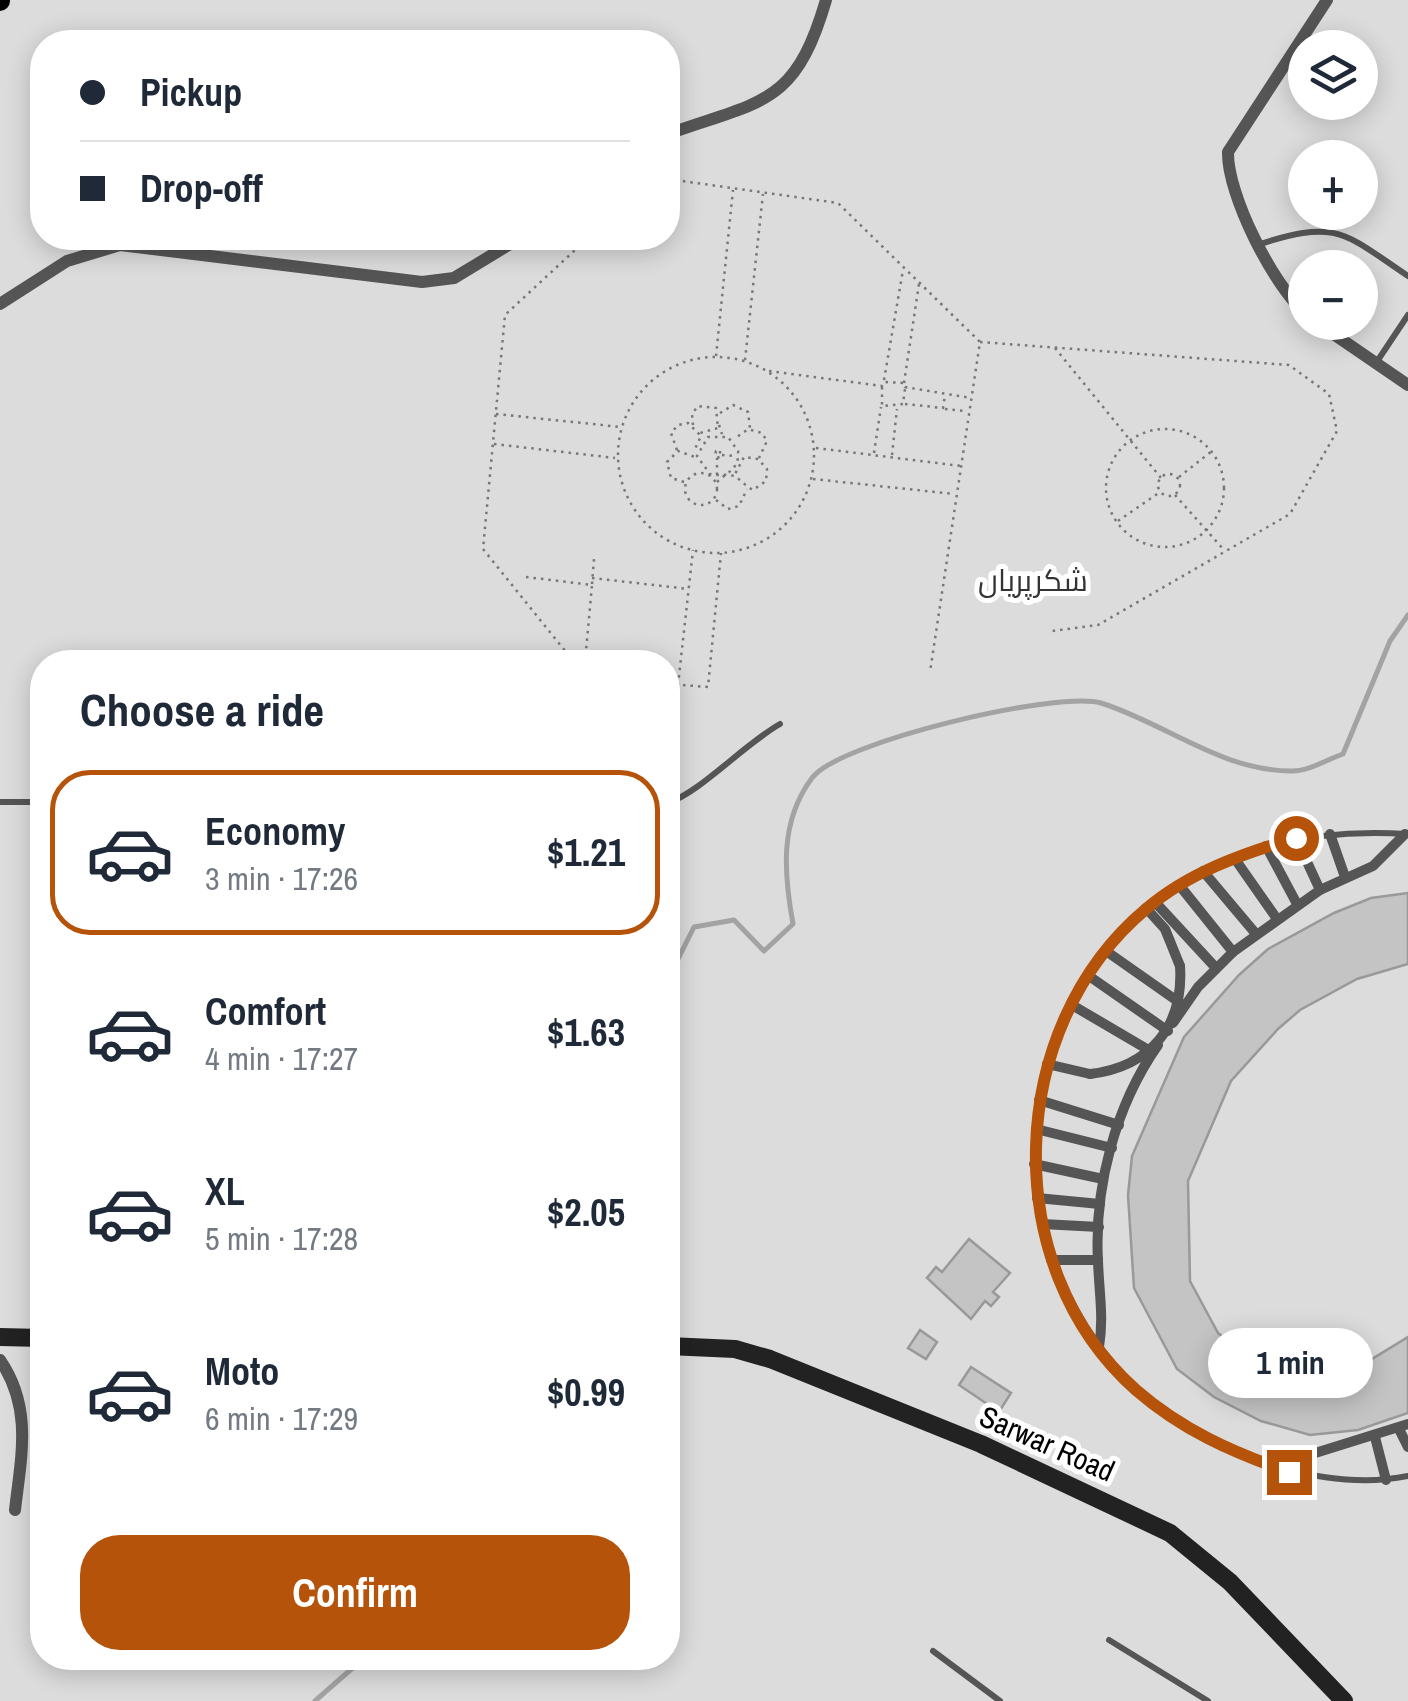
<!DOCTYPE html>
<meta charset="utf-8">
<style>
:root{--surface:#fff;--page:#f6f6f7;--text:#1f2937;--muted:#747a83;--line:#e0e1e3;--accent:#b45309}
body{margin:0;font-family:"Archivo Narrow",Cairo,sans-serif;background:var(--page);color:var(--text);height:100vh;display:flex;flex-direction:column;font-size:38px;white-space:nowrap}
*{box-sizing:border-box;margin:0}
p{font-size:32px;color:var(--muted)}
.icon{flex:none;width:55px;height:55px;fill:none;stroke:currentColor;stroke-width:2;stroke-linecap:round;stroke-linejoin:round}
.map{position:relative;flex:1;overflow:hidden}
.sheet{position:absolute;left:30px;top:650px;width:650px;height:1020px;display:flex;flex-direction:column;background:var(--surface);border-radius:40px;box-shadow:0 5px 25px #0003}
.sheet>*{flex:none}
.top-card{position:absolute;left:30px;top:30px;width:650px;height:220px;border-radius:40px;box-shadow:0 5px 25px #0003;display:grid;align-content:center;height:220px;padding:0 50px;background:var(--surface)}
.controls{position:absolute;left:1288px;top:30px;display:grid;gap:20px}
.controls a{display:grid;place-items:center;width:90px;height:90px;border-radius:50%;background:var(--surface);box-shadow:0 5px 25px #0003;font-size:50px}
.end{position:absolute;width:45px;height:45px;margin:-22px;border:12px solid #b45309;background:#fff;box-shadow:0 0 0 5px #fff}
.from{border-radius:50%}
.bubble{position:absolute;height:70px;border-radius:35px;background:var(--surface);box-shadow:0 5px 25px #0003;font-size:32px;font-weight:700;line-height:70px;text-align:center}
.top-card b{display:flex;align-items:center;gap:35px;height:95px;font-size:38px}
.top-card b+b{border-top:2px solid var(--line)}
.top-card i{width:25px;height:25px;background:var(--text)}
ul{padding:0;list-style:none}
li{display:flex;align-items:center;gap:30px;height:165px;margin:0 20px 15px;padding:0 30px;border:5px solid transparent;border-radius:40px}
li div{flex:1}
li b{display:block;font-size:38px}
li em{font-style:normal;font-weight:700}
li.on{border-color:var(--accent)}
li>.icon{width:90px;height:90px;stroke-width:1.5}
h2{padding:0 50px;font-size:45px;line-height:120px}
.action{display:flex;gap:20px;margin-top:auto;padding:20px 50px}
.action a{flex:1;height:115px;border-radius:40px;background:var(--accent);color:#fff;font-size:40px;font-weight:700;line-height:115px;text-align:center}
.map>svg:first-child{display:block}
</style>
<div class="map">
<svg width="1408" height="1701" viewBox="0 0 1408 1701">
<rect width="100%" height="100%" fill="#fff"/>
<path fill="#dcdcdc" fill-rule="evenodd" d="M0 0H1408V1701H0ZM42 42H668V238H42ZM1305 48H1360V102H1305ZM1305 158H1360V212H1305ZM1305 268H1360V322H1305ZM42 662H668V1658H42Z"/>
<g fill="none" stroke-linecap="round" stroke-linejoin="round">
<g stroke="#a3a3a3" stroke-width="5">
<path d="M668 979 694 927 734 920 764 951 793 924C784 874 779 822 812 778 838 742 1059 690 1101 703 1165 723 1223 772 1293 771 1309 771 1328 759 1343 754L1390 641 1408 615"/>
<path d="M315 1701 364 1658"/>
</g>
</g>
<g fill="#c4c4c4" stroke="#999" stroke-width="2.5">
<path d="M1408 893V964L1357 979 1300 1010 1278 1029 1231 1081 1188 1181 1190 1281 1218 1333 1239 1349 1275 1368 1304 1377 1362 1365 1408 1337V1413L1358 1430 1310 1435 1261 1421 1214 1397 1177 1369 1134 1288 1128 1195 1132 1156 1184 1037 1239 975 1268 949 1334 913 1371 898Z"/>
<path d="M969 1239 1010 1273 993 1292 999 1297 991 1306 985 1301 971 1319 927 1278 936 1267 942 1272Z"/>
<path d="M920 1330 937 1342 926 1359 908 1348Z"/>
<path d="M971 1367 1011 1393 999 1412 959 1385Z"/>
</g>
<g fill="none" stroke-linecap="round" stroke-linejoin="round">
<g stroke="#dbdbdb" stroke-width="25">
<path id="trunk" d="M0 1V0"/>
</g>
<g stroke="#777" stroke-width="2.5" stroke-dasharray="2.5 5" stroke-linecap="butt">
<path d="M668 179 838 203 980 342 930 672"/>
<path d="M980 342 1289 365 1329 394 1337 431 1290 514 1098 625 1052 631"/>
<path d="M1055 348 1161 478"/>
<path d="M716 356 733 190"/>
<circle cx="716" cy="455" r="98"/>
<path d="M745 360 763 194"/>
<path d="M769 371 882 386 884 382 904 383 905 387 971 398"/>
<path d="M884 380 903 270"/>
<path d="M904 383 919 284"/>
<path d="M882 387V406L903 404 905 389"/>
<path d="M905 404 943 408 945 395"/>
<path d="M945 409 966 411"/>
<path d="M720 413 733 405 748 412 750 428 734 439"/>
<path d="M496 414 621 427"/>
<path d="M693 425 692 414 698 406 716 408 718 428 700 433"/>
<path d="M719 425 722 434"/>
<circle cx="1165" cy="488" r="59"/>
<path d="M751 430 762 433 767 441 759 458"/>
<path d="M494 444 615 458"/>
<path d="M816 448 961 466"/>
<path d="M677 450 671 433 678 425 688 423 701 436 694 451"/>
<path d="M720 451V458L715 456 716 451Z"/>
<path d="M874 453 881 407"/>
<path d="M722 455 737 456"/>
<path d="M892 455 897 409"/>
<circle cx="701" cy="489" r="16"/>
<circle cx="1169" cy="485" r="11"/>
<path d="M717 475V458"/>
<path d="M1179 477 1212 451"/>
<path d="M813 479 954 494"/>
<path d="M684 482 671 478 667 462 678 451 695 457"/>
<path d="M717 482C727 472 740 469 738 451L728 437H708L697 456 710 474C717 476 723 474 730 475 738 476 745 486 753 490L766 481 767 469 758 459 744 457 734 476"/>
<path d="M1175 495 1224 550"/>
<path d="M716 500 728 509 739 506 747 489"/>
<path d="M1118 521 1160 492"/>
<path d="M526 577 592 585 585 662"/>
<path d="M592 578 689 589"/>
<path d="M592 584 594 559"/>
<path d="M574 662 483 549 505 315 588 238"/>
<path d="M668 684 708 687 721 553"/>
<path d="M678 685 693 550"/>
</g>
<g stroke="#555" stroke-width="6">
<path d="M1260 244C1338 219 1344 233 1408 276"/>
<path d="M1376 363 1408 315"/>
<path d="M0 802H42"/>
<path d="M668 803C702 791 743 745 780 724"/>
<path d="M1407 834C1316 828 1214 847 1144 910 962 1073 1019 1370 1245 1456 1295 1475 1355 1487 1408 1476"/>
<path d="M1109 1640 1208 1701"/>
<path d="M933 1651 1000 1701"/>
</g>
<g stroke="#555" stroke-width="10">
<path d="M1330 834 1345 877"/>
<path d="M1296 838 1320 890"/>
<path d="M1266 846 1297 904"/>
<path d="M1235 859 1277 919"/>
<path d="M1203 871 1256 934"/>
<path d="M1180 886 1233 952"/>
<path d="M1155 902 1216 968"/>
<path d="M1146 908 1165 929 1180 966"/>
<path d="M1106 951 1183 1005"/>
<path d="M1089 976 1168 1031"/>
<path d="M1072 1005 1152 1052"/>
<path d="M1173 1023 1198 987 1233 952 1320 890 1373 866 1405 834"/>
<path d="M1047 1064 1090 1074"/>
<path d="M1039 1100 1119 1125"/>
<path d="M1036 1129 1112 1148"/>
<path d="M1034 1164 1103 1179"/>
<path d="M1037 1198 1100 1204"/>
<path d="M1042 1224 1099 1227"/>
<path d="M1051 1260H1098"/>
<path d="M1099 1347C1104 1317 1099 1292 1098 1261 1094 1188 1115 1106 1158 1045"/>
<path d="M1399 1429 1408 1447"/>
<path d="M1375 1437 1386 1480"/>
<path d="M1289 1473 1312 1454 1408 1424"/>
</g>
<g stroke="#555" stroke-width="12">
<path d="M668 134C763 100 795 106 826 0"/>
<path d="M0 304 67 261 120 245 422 282 454 278 520 238"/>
<path d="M1305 313C1273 285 1227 194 1228 152L1327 0"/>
<path d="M1316 322 1408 385"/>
<path d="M0 1360C33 1408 21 1457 15 1510"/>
</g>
<g stroke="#222" stroke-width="18">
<path d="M0 1337 42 1338"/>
<path d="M668 1346 735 1349 770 1359 981 1444 1170 1533 1230 1582 1344 1701"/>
</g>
<use href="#trunk" stroke="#000" stroke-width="20"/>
<path stroke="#555" stroke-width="10" d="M1090 1074C1150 1067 1184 1026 1180 966"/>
</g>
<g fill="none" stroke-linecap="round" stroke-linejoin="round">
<path stroke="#b45309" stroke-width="12" d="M1289 1472C1232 1452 1182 1430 1136 1390 997 1267 1005 1027 1146 909 1188 873 1243 853 1296 838"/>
</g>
<g text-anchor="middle" stroke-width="10" stroke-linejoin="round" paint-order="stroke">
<g font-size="30" fill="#333" stroke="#fff">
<text x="1033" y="591">شکرپریاں</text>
</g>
<g font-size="30" fill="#000" stroke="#fff">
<text transform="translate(1047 1444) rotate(24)" y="10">Sarwar Road</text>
</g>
</g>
</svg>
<div class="controls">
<a><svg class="icon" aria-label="layers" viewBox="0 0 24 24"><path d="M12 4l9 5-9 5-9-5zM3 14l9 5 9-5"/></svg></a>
<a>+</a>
<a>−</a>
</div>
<i class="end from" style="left:1296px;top:838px"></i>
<i class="end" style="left:1289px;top:1472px"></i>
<div class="bubble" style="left:1208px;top:1328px;width:165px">1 min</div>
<div class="top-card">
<b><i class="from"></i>Pickup</b>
<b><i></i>Drop-off</b>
</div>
<section class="sheet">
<h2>Choose a ride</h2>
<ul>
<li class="on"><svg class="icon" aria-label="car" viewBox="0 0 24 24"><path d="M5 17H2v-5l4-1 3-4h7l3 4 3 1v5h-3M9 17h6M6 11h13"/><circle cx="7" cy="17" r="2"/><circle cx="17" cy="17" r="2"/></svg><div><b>Economy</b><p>3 min · 17:26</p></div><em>$1.21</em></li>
<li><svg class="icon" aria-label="car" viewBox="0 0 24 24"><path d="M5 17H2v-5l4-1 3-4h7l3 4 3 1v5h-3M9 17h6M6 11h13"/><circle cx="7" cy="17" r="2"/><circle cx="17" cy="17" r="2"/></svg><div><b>Comfort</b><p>4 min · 17:27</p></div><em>$1.63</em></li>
<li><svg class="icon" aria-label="car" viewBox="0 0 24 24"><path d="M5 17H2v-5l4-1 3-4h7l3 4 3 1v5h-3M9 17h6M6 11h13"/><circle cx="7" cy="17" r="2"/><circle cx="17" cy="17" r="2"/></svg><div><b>XL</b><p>5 min · 17:28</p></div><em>$2.05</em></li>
<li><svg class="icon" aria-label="car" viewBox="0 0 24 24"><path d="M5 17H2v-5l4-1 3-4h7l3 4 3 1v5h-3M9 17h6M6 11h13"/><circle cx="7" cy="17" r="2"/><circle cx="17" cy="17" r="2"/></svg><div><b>Moto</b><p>6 min · 17:29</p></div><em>$0.99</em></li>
</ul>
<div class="action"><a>Confirm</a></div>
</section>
</div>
